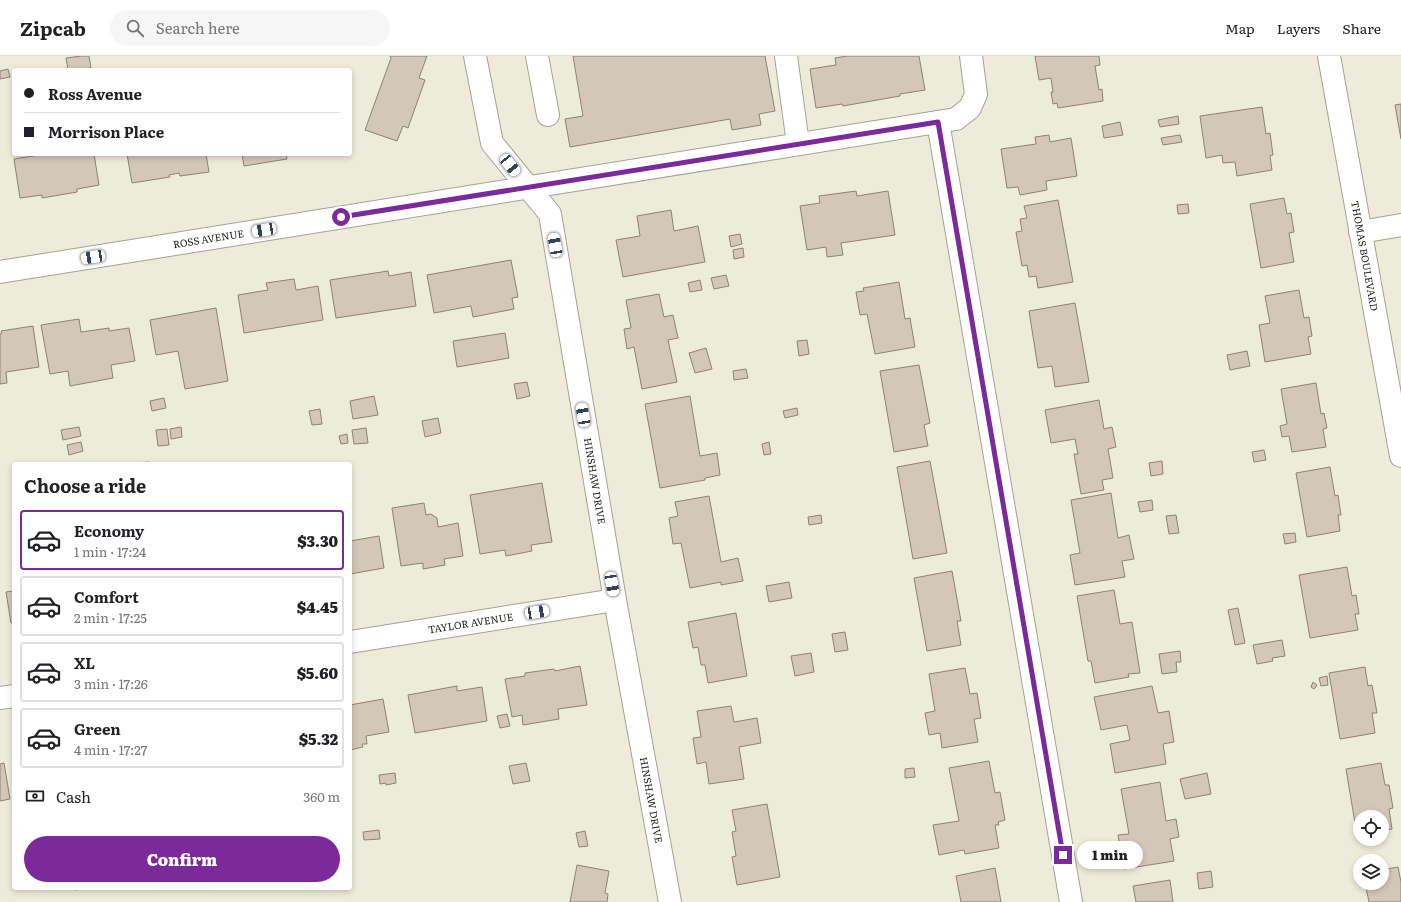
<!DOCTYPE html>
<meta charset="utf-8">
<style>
:root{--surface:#fff;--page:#f6f6f6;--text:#202124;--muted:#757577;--line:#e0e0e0;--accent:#7a2a9a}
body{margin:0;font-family:Literata,serif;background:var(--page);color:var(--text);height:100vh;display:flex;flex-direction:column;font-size:15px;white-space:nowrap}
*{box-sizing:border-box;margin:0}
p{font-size:13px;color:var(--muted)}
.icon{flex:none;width:22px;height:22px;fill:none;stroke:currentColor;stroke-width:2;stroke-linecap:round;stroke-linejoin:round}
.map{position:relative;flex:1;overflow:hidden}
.drawer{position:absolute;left:12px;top:406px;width:340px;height:428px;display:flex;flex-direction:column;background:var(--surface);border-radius:4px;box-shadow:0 2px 6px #0003}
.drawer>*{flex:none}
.guide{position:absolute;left:12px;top:12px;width:340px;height:88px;border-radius:4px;box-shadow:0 2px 6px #0003;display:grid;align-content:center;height:88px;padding:0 12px;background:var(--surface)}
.tools{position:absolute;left:1353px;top:754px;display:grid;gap:8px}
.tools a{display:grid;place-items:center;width:36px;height:36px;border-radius:50%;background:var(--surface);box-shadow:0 2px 6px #0003;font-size:20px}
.end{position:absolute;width:18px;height:18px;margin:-9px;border:5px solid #7a2a9a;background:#fff;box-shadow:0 0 0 2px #fff}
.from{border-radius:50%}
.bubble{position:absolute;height:28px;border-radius:14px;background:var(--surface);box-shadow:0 2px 6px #0003;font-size:13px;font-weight:800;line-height:28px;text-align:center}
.car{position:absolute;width:12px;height:24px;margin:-12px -6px;border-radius:5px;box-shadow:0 0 3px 1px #0007;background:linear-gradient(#fff 24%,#345 0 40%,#fff 0 76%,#345 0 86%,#fff 0)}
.guide b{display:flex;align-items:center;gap:14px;height:38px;font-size:15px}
.guide b+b{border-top:1px solid var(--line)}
.guide i{width:10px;height:10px;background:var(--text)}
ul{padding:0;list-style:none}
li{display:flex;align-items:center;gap:12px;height:60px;margin:0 8px 6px;padding:0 4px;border:2px solid var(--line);border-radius:4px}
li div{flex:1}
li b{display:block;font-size:15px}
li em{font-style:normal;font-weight:800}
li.current{border-color:var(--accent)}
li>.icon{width:36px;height:36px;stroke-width:1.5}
h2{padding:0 12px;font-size:18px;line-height:48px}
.pay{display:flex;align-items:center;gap:10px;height:44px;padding:0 12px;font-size:15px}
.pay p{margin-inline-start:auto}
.cta{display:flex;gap:8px;margin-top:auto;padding:8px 12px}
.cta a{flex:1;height:46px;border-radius:24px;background:var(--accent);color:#fff;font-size:16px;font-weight:800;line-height:46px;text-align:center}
header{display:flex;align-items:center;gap:24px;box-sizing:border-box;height:56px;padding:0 20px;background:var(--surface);border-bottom:1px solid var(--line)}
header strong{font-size:19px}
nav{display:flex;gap:22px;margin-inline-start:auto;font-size:14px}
.search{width:280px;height:36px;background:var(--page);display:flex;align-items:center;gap:10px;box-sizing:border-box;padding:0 14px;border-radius:22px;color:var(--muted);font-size:15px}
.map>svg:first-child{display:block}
</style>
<header>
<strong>Zipcab</strong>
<div class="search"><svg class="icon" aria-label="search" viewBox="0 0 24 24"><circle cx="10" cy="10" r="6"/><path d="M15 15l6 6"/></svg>Search here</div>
<nav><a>Map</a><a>Layers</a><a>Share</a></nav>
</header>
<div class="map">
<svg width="1401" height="846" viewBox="0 0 1401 846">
<rect width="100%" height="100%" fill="#edebd9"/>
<g fill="#d3c7b8" stroke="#8d8274">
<path d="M82 0H89L91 12 68 14 66 2Z"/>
<path d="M390 0H427L419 22 425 24 408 72 403 70 397 85 365 74 391 2Z"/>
<path d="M573 0H765L775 55 759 58 761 69 732 74 730 63 570 91 565 63 583 60Z"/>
<path d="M847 0H919L925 34 900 38V40L843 50 842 48 816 52 810 13 836 9 835 2Z"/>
<path d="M1035 0H1099L1100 9 1095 10 1099 34 1102 33 1103 45 1058 52 1057 47 1053 48 1051 36H1053L1051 22 1039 24Z"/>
<path d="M8 13 10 21 0 23V15Z"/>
<path d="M1401 48V83L1395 49Z"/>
<path d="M1262 51 1266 78 1270 77 1273 99 1270 100 1272 114 1237 120 1235 106 1223 107 1222 99 1206 102 1200 60Z"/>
<path d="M1178 60 1179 68 1160 71 1158 64Z"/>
<path d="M1120 66 1123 79 1104 82 1102 70Z"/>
<path d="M1049 79 1050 86 1071 82 1077 120 1046 125 1047 134 1020 139 1018 131 1007 132 1001 93 1036 88 1035 81Z"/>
<path d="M1180 79 1182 86 1163 89 1161 82Z"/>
<path d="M45 98H94L99 129 77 133V136L42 142V139L20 142 14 103Z"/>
<path d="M127 98H206L209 116 180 120 179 117 169 119 170 121 132 127Z"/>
<path d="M242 98H286L287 103 244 110Z"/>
<path d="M856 135 857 140 888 135 895 179 841 187 843 199 827 201 826 191 807 194 800 150 820 147 819 140Z"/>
<path d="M1284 142 1287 158 1291 157 1294 176 1289 177 1294 206 1261 212 1250 148Z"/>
<path d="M1058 144 1073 226 1038 232 1036 220 1029 221 1027 209 1022 210 1016 176 1022 175 1020 163 1027 162 1024 150Z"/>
<path d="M1188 148 1189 157 1178 158 1177 149Z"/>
<path d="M671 154 674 175 698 170 705 206 623 221 616 184 640 180 637 160Z"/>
<path d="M740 178 742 188 731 191 729 180Z"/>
<path d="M743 192 744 201 734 203 733 194Z"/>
<path d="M511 204 518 241 512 242 514 253 473 261 471 250 434 257 427 219Z"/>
<path d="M388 215 389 220 411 216 416 250 336 262 330 224Z"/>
<path d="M726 219 729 230 714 233 711 222Z"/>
<path d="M294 223 296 234 318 230 323 264 244 277 238 239 268 234 266 227Z"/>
<path d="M700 224 702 234 690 236 688 227Z"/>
<path d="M899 226 905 263 910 262 915 291 875 298 867 258 860 259 856 236 864 235 863 232Z"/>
<path d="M1299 234 1304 262 1309 261 1312 280 1308 281 1311 298 1265 306 1259 269 1270 267 1265 240Z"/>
<path d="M659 238 664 261 673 259 678 282 668 284 677 326 642 333 634 291 627 293 624 273 631 272 626 244Z"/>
<path d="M1075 247 1089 326 1055 331 1052 310 1038 312 1029 255Z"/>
<path d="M216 252 228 325 185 333 178 295 156 299 150 264Z"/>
<path d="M79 263 81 276 109 272V275L129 272 135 305 111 309 113 322 70 330 68 315 50 318 41 269Z"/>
<path d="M33 270 39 311 6 316 7 327 0 328V278L2 277 1 275Z"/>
<path d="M505 277 509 302 457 311 453 285Z"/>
<path d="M807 284 809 298 799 300 797 285Z"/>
<path d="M706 292 712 313 695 317 689 297Z"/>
<path d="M1247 295 1250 310 1230 314 1227 299Z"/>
<path d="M919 309 930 367 924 369 928 390 894 396 880 315Z"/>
<path d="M746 313 748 322 734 324 733 315Z"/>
<path d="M527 326 530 340 517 343 514 328Z"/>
<path d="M1316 327 1321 358 1324 357 1327 372 1323 373 1326 391 1292 396 1289 380 1282 381 1280 370 1287 368 1281 333Z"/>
<path d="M374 340 378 359 353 363 350 345Z"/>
<path d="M690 340 700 400 717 397 720 419 705 422V424L660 432 645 348Z"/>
<path d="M164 342 166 352 152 355 150 345Z"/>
<path d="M1099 344 1104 373 1112 371 1116 391 1108 393 1113 422 1102 424 1104 434 1081 438 1074 398H1078L1075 383 1051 387 1045 354Z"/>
<path d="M797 352 798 359 785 362 783 355Z"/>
<path d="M320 353 322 368 312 369 309 355Z"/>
<path d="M438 362 441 377 425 381 422 365Z"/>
<path d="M79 371 81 380 63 384 61 374Z"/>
<path d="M181 371 182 381 171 383 170 373Z"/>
<path d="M366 372 368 387 354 388 352 374Z"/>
<path d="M167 373 169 389 158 390 156 374Z"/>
<path d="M347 378 348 387 341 388 339 380Z"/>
<path d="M81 386 83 395 69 399 67 389Z"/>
<path d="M769 386 771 398 764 399 762 388Z"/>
<path d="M1264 394 1266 404 1254 406 1252 396Z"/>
<path d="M930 405 947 497 913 503 897 411Z"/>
<path d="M1162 405 1163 418 1151 420 1149 407Z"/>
<path d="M149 406V408L137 407Z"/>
<path d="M1330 411 1335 440 1338 439 1341 459H1338L1340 475 1307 481 1296 417Z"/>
<path d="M542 427 552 486 531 489 532 495 506 500 505 494 480 498 470 439Z"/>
<path d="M1111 437 1118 482 1129 479 1134 503 1122 505 1125 521 1075 529 1070 499 1080 497 1071 444Z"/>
<path d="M709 440 721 506 738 502 743 525 721 529V526L690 532 681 487 673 488 669 462 678 460 675 446Z"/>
<path d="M1152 444 1153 454 1140 456 1138 446Z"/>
<path d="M424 447 426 459 431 458 437 462 438 471 458 467 463 500 444 503 445 509 423 513V507L401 510 392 452Z"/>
<path d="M821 459 822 467 809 469 808 461Z"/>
<path d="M1176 459 1179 477 1169 478 1166 460Z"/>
<path d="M1295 477 1296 486 1285 488 1283 478Z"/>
<path d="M379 480 384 512 350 518V485Z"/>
<path d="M1347 511 1352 540 1356 539 1359 558H1355L1358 574 1310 582 1299 519Z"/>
<path d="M952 515 961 565H957L961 589 927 595 914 522Z"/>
<path d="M789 526 792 542 769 546 766 530Z"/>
<path d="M1114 534 1120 568 1132 566 1140 617 1128 618 1129 621 1095 627 1091 605H1088L1077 540Z"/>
<path d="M14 535V566L11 567 6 536Z"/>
<path d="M1238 552 1245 587 1235 589 1228 554Z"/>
<path d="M736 557 747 620 708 627 705 609H701L698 591 693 592 688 566Z"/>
<path d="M845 576 848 594 835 596 832 578Z"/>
<path d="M1282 584 1285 600 1272 602 1273 605 1257 608 1253 589Z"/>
<path d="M1180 595 1181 606H1176L1177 616 1162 618 1159 598Z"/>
<path d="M811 597 814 616 795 620 791 600Z"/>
<path d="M580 610 587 649 558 653 559 663 523 669 522 659 512 661 505 623 525 620V617L554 613 555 615Z"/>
<path d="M1365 611 1368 630 1372 629 1377 657H1372L1375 677 1340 683 1329 617Z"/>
<path d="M965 612 970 638 977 637 981 662 974 663 978 686 942 692 940 677 929 679 925 657 935 655 929 618Z"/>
<path d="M1327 620 1328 629 1321 630 1319 622Z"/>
<path d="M1313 626 1317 629 1314 633 1311 631Z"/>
<path d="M457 630V635L482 631 487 665 415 677 408 639Z"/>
<path d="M1152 630 1158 657 1169 655 1174 686 1163 688 1166 708 1115 717 1110 688 1130 684 1127 669 1101 674 1094 641Z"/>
<path d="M383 643 389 676 366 680 367 688H362L363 691 350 694V649Z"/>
<path d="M731 650 734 666 757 662 761 687 739 691 744 723 709 728 706 706 697 708 693 682 701 681 697 655Z"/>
<path d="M507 658 510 670 500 672 497 660Z"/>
<path d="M989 705 995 737 1000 736 1005 764 998 766 999 769H995L999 792 965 798 964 794 939 799 933 769 959 765 949 712Z"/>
<path d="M4 707 10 743 0 745V708Z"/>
<path d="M526 707 530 725 513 728 509 710Z"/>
<path d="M1381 707 1385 729H1389L1393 752 1389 753 1392 773 1382 775V761H1360V778L1357 779 1346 713Z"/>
<path d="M914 712 915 721 905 722V713Z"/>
<path d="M395 717 396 727 386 729V727L380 728 379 719Z"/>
<path d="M1207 717 1211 738 1185 743 1180 723Z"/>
<path d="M1160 726 1166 765 1176 763 1179 781 1170 783 1174 805 1124 813 1118 779 1129 778 1121 733Z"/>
<path d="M767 748 780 821 737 829 732 801 736 800 732 776 736 775 732 754Z"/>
<path d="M379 774 380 783 364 784 363 776Z"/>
<path d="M585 775 588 790 579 791 576 777Z"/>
<path d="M577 809 609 815 605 837 608 838 607 846H570Z"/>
<path d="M1398 811 1401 826V846H1369L1365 827H1382V814Z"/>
<path d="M995 812 1001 846H961L956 820Z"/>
<path d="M1211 815 1213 831 1199 833 1197 817Z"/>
<path d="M1170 824 1173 846H1136L1133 830Z"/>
<path d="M74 832H88L75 834Z"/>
</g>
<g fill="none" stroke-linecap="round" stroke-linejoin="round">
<g stroke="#a4a392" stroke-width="24">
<g id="minor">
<path id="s1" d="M475 0 492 87 550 158 615 544 670 846"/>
<path d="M537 0 548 59"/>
<path d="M786 0 798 88"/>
<path id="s2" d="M1329 0 1401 400"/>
<path d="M938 66 1071 846"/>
<path d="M1360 176 1401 169"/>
<path id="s3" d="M0 216 956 63 970 52 976 38 971 0"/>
<path id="s4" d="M350 586 615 544"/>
<path d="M0 642 14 640"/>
</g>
</g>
<use href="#minor" stroke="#fff" stroke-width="22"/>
</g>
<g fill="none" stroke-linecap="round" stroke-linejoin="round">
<path stroke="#7a2a9a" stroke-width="5" d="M341 161 938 66 1063 799"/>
</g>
<g text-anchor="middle" stroke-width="4" stroke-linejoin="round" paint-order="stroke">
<g font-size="10" fill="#1c1c15" stroke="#edebd9">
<text dy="4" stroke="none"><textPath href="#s3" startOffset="211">ROSS AVENUE</textPath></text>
<text dy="4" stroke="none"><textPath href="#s2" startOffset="203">THOMAS BOULEVARD</textPath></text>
<text dy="4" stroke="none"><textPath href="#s1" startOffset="451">HINSHAW DRIVE</textPath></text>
<text dy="4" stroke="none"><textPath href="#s4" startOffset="122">TAYLOR AVENUE</textPath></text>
<text dy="4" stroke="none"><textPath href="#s1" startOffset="775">HINSHAW DRIVE</textPath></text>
</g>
</g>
</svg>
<div class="tools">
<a><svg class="icon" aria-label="locate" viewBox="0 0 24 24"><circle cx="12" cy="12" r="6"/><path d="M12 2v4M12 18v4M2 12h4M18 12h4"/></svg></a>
<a><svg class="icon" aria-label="layers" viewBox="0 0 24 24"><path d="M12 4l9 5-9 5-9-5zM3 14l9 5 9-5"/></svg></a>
</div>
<i class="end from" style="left:341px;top:161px"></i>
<i class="end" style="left:1063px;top:799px"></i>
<div class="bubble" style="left:1077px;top:785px;width:66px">1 min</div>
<i class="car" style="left:510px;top:109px;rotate:141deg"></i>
<i class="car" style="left:264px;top:174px;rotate:261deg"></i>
<i class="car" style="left:555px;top:189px;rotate:350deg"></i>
<i class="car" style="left:93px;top:201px;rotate:261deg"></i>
<i class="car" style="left:583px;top:359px;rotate:350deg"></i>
<i class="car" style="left:612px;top:528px;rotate:170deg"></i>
<i class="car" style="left:537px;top:556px;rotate:81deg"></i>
<div class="guide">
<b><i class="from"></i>Ross Avenue</b>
<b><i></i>Morrison Place</b>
</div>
<section class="drawer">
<h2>Choose a ride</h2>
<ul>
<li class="current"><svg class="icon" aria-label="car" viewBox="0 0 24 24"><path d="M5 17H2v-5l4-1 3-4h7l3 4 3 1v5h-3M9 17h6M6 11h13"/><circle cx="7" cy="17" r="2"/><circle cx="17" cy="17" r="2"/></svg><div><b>Economy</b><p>1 min · 17:24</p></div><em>$3.30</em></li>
<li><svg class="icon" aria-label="car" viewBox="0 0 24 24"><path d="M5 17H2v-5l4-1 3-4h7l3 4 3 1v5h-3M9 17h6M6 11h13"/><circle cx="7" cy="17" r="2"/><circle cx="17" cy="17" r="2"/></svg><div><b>Comfort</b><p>2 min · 17:25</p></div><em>$4.45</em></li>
<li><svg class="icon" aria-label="car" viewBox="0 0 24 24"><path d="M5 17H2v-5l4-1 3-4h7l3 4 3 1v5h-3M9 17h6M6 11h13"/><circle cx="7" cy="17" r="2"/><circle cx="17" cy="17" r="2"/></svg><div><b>XL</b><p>3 min · 17:26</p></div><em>$5.60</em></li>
<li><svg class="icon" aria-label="car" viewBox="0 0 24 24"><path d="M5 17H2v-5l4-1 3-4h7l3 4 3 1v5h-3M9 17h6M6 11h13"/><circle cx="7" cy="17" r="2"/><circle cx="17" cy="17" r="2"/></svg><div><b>Green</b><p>4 min · 17:27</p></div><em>$5.32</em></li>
</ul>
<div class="pay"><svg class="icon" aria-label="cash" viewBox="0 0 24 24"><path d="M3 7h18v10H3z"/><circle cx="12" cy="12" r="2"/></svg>Cash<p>360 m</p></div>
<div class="cta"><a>Confirm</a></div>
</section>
</div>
